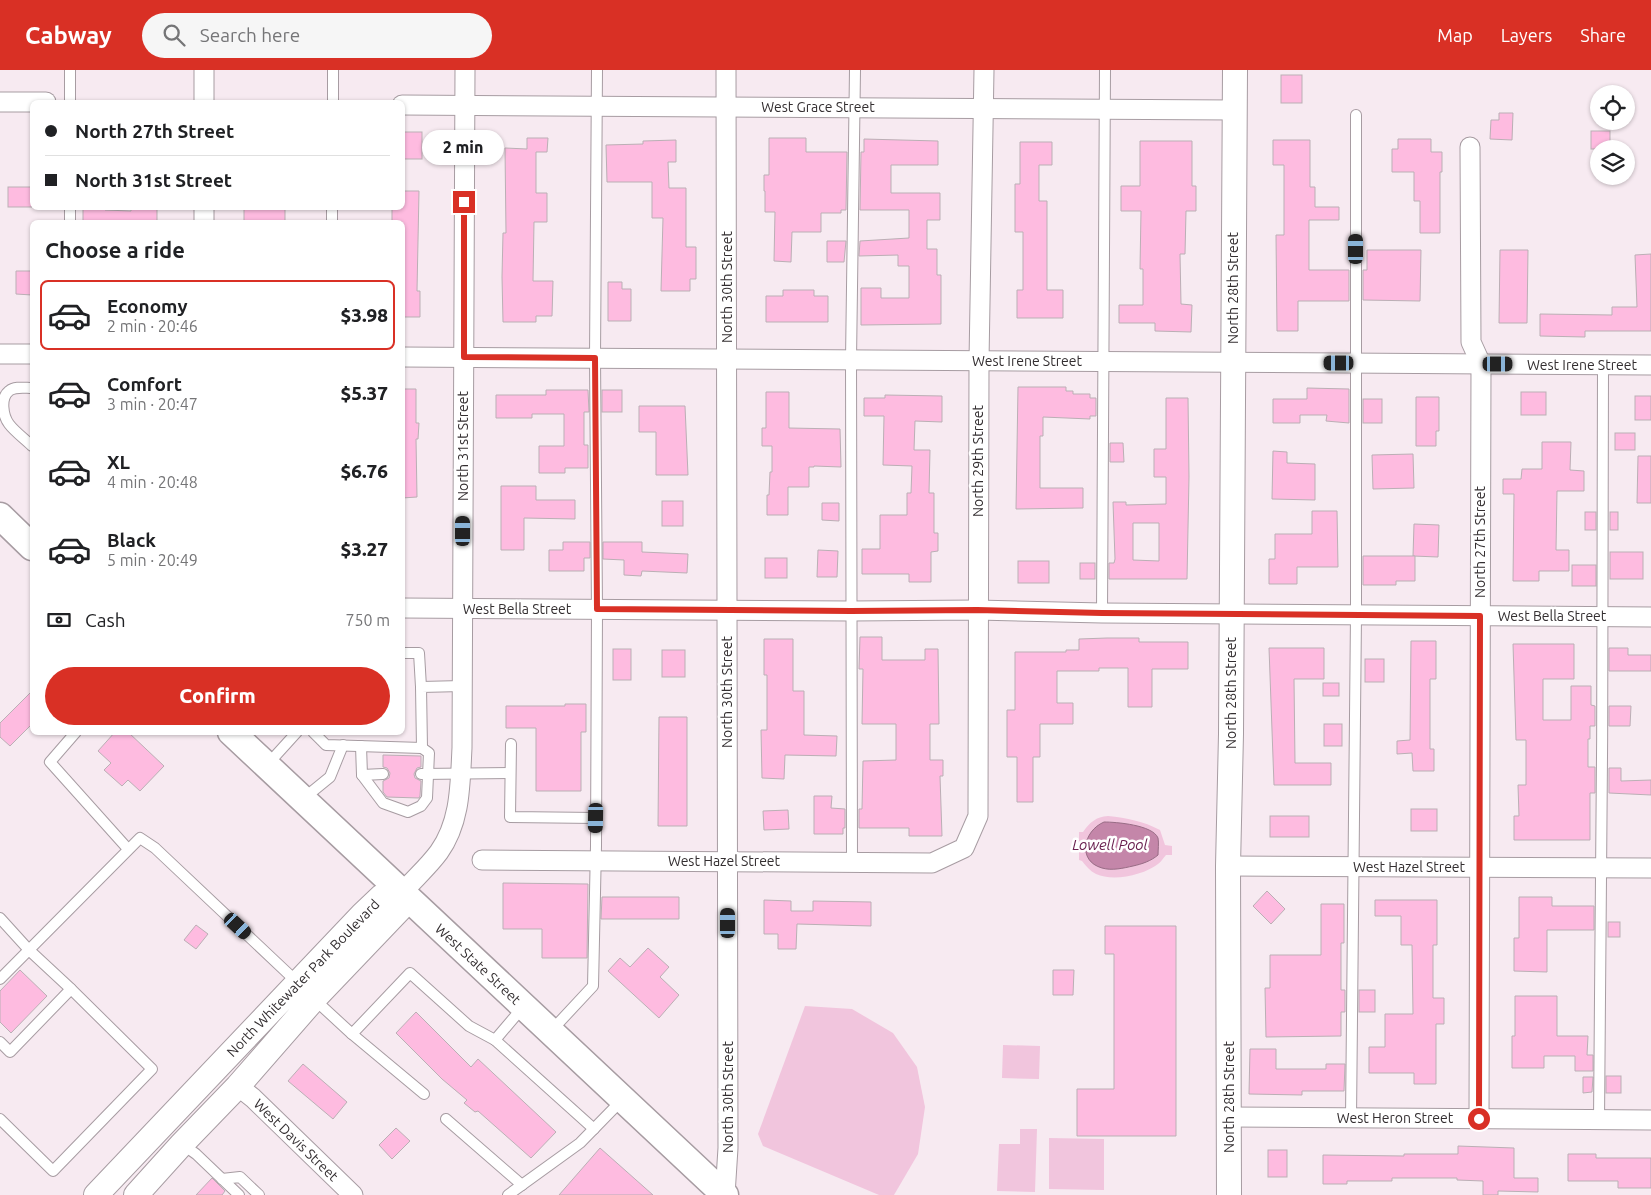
<!DOCTYPE html>
<meta charset="utf-8">
<style>
:root{--surface:#fff;--page:#f6f6f6;--text:#202124;--muted:#757577;--line:#e0e0e0;--accent:#d93025}
body{margin:0;font-family:Ubuntu,sans-serif;background:var(--page);color:var(--text);height:100vh;display:flex;flex-direction:column;font-size:19px;white-space:nowrap}
*{box-sizing:border-box;margin:0}
p{font-size:16px;color:var(--muted)}
.icon{flex:none;width:28px;height:28px;fill:none;stroke:currentColor;stroke-width:2;stroke-linecap:round;stroke-linejoin:round}
.map{position:relative;flex:1;overflow:hidden}
.drawer{position:absolute;left:30px;top:150px;width:375px;height:515px;display:flex;flex-direction:column;background:var(--surface);border-radius:8px;box-shadow:0 1px 4px #0004}
.drawer>*{flex:none}
.banner{position:absolute;left:30px;top:30px;width:375px;height:110px;border-radius:8px;box-shadow:0 1px 4px #0004;display:grid;align-content:center;height:110px;padding:0 15px;background:var(--surface)}
.buttons{position:absolute;left:1590px;top:15px;display:grid;gap:10px}
.buttons a{display:grid;place-items:center;width:45px;height:45px;border-radius:50%;background:var(--surface);box-shadow:0 1px 4px #0004;font-size:25px}
.end{position:absolute;width:22px;height:22px;margin:-11px;border:6px solid #d93025;background:#fff;box-shadow:0 0 0 2px #fff}
.from{border-radius:50%}
.bubble{position:absolute;height:35px;border-radius:18px;background:var(--surface);box-shadow:0 1px 4px #0004;font-size:16px;font-weight:800;line-height:35px;text-align:center}
.car{position:absolute;width:15px;height:30px;margin:-15px -8px;border-radius:6px;box-shadow:0 0 4px 1px #0007;background:linear-gradient(#222 24%,#8ab4d8 0 40%,#222 0 76%,#8ab4d8 0 86%,#222 0)}
.banner b{display:flex;align-items:center;gap:18px;height:48px;font-size:19px}
.banner b+b{border-top:1px solid var(--line)}
.banner i{width:12px;height:12px;background:var(--text)}
ul{padding:0;list-style:none}
li{display:flex;align-items:center;gap:15px;height:70px;margin:0 10px 8px;padding:0 5px;border:2px solid transparent;border-radius:8px}
li div{flex:1}
li b{display:block;font-size:19px}
li em{font-style:normal;font-weight:800}
li.active{border-color:var(--accent)}
li>.icon{width:45px;height:45px;stroke-width:1.5}
h2{padding:0 15px;font-size:22px;line-height:60px}
.pay{display:flex;align-items:center;gap:12px;height:55px;padding:0 15px;font-size:19px}
.pay p{margin-inline-start:auto}
.action{display:flex;gap:10px;margin-top:auto;padding:10px 15px}
.action a{flex:1;height:58px;border-radius:30px;background:var(--accent);color:#fff;font-size:20px;font-weight:800;line-height:58px;text-align:center}
header{display:flex;align-items:center;gap:30px;box-sizing:border-box;height:70px;padding:0 25px;background:var(--accent);color:#fff}
header strong{font-size:24px}
nav{display:flex;gap:28px;margin-inline-start:auto;font-size:18px}
.search{width:350px;height:45px;background:var(--page);display:flex;align-items:center;gap:12px;box-sizing:border-box;padding:0 18px;border-radius:28px;color:var(--muted);font-size:19px}
.map>svg:first-child{display:block}
</style>
<header>
<strong>Cabway</strong>
<div class="search"><svg class="icon" aria-label="search" viewBox="0 0 24 24"><circle cx="10" cy="10" r="6"/><path d="M15 15l6 6"/></svg>Search here</div>
<nav><a>Map</a><a>Layers</a><a>Share</a></nav>
</header>
<div class="map">
<svg width="1651" height="1125" viewBox="0 0 1651 1125">
<rect width="100%" height="100%" fill="#f7eaf1"/>
<g fill="#f1c5dd">
<path d="M1108 746C1127 748 1143 751 1160 760L1165 775 1172 776V785H1166C1163 788 1161 792 1158 794 1144 805 1113 812 1096 804 1090 801 1086 796 1082 791L1079 790V762H1083C1090 752 1096 747 1108 746Z"/>
<path d="M805 936 852 939 893 963 917 997 925 1037 918 1084 894 1125H879L763 1076 758 1064Z"/>
<path d="M1003 975 1040 976 1039 1009 1002 1008Z"/>
<path d="M1020 1059H1037L1035 1122 997 1121 999 1074H1020Z"/>
<path d="M1049 1068 1104 1069V1120L1049 1119Z"/>
</g>
<path fill="#c486a9" stroke="#986c85" d="M1104 752C1116 752 1153 755 1158 768 1159 773 1158 780 1158 785 1151 791 1142 794 1133 796 1124 798 1112 801 1102 798 1077 791 1083 761 1104 752Z"/>
<g fill="#febbe0" stroke="#bbafb5" fill-rule="evenodd">
<rect x="1281" y="5" width="21" height="28"/>
<path d="M1499 43H1513L1512 70 1490 69 1491 50H1499Z"/>
<rect x="1591" y="61" width="19" height="18"/>
<rect x="402" y="62" width="20" height="27"/>
<path d="M527 68H548L547 82H536V123H547V152H534L533 211H553L552 246H536V252H503L502 207 503 163H506L505 78 527 79Z"/>
<path d="M769 68H806V82H847L846 140H841V143H821V162H792L791 192 774 191 775 142H765V121H764V105H769Z"/>
<path d="M864 69 938 71V95H891V123H940V150H927V179H937V205H941V254L861 255V218H881V228H909V196H898V185L859 186 860 171 909 168V140H860L861 82H864Z"/>
<path d="M1398 69H1431V82H1442V102H1440V163H1420V131H1414V102H1392V79H1398Z"/>
<path d="M676 70V92H668L669 118H686V177H696V209H690V221H661L663 148H652V112H607L606 75 643 74V71Z"/>
<path d="M1273 70H1310V117H1315V137H1339V150H1309V200H1349V231H1298V261H1277L1276 165H1284V95H1273Z"/>
<path d="M1140 71H1192V116H1196V141H1186L1185 184H1180L1181 234 1192 235 1191 262 1155 261V253H1119V235H1143V199H1140L1141 141H1121V116H1140Z"/>
<path d="M1020 72H1052V95H1039V131H1047V220H1063V248H1017V220H1023V162H1015V114H1020Z"/>
<rect x="8" y="117" width="24" height="20"/>
<path d="M402 121H419L417 221H420V247H402V152H392V138H402Z"/>
<path d="M83 138H105V140L131 141V138H157V152H83Z"/>
<rect x="244" y="138" width="41" height="14"/>
<path d="M827 171H846L844 192H827Z"/>
<path d="M1367 180H1421L1420 231 1363 230V200H1367Z"/>
<path d="M1500 180H1528L1527 253H1499Z"/>
<path d="M1651 184V261H1585V267L1540 266V244L1612 245V237H1637L1635 185Z"/>
<path d="M16 201H32V225L16 224Z"/>
<path d="M608 212H622V219H631V251H608Z"/>
<path d="M783 220H814V226H828V252H766V226H783Z"/>
<path d="M1018 317H1066V321H1073V324H1090V328H1096V346H1090V349L1043 347V366H1040V418H1083V438L1016 439Z"/>
<path d="M1307 318 1349 319V353L1326 351 1327 345H1300V353H1273V329H1307Z"/>
<path d="M402 319H416V353H419L418 369H416L417 427 402 428Z"/>
<path d="M546 320H588L589 342H584V375H588V398H565V403H539V376H564V344H532V348H496V325H546Z"/>
<rect x="602" y="320" width="20" height="22"/>
<path d="M766 322H789V358L840 359 841 397 814 396V397H809V417H788V445H767V425H769L770 402H772V376H762V358H766Z"/>
<rect x="1521" y="322" width="25" height="23"/>
<path d="M885 325 942 326V352L915 351 914 380H930L929 423H934V463H938V481L931 482V512H909V504H862V479H880V445H907V423H911L912 396 883 395 884 346H864V328H885Z"/>
<rect x="1635" y="326" width="16" height="24"/>
<path d="M1416 327H1439V361H1436V376H1416Z"/>
<path d="M1166 328H1188L1189 407 1187 509H1109V493H1114L1115 489 1113 432H1126V435L1166 434V407H1154V379H1166ZM1133 453H1159V491L1133 490Z"/>
<rect x="1363" y="329" width="19" height="24"/>
<path d="M639 336H685L688 405H656V362H639Z"/>
<rect x="1615" y="363" width="20" height="17"/>
<path d="M1542 372H1571L1570 400 1584 401V421H1557L1556 480H1569V501H1539V511H1513L1514 424H1503V409H1521L1522 399H1542Z"/>
<path d="M1110 373H1123L1124 392H1110Z"/>
<path d="M1273 381 1287 382V393L1315 394V430L1272 429Z"/>
<path d="M1413 384 1414 418 1373 419 1372 385Z"/>
<path d="M1638 386H1651V433H1637Z"/>
<path d="M501 416H536V430H575V449L524 448V480H501Z"/>
<rect x="662" y="431" width="21" height="25"/>
<path d="M822 433H839V451L822 450Z"/>
<path d="M1312 441H1337L1338 497H1297V514H1269V489H1275V464H1312Z"/>
<rect x="1585" y="442" width="11" height="18"/>
<rect x="1610" y="442" width="8" height="18"/>
<path d="M1414 454 1439 455 1438 487 1413 486Z"/>
<path d="M563 472H590V488H584V501H549V480H563Z"/>
<path d="M603 472H642V482L688 484 687 503 642 501 641 506 624 505V490L603 489Z"/>
<path d="M818 480 838 481 837 507H817Z"/>
<rect x="1610" y="482" width="33" height="27"/>
<path d="M1363 486H1415V511H1396V515H1363Z"/>
<rect x="765" y="488" width="22" height="20"/>
<rect x="1018" y="491" width="31" height="22"/>
<rect x="1080" y="493" width="15" height="16"/>
<rect x="1572" y="495" width="24" height="21"/>
<path d="M860 567H882V590H925V579H938L939 654H930V690H943V706H940L942 766H909V758H859V739H862L863 691 896 690V654H862L863 599H859Z"/>
<path d="M1107 568H1139V572H1188V599H1152V637H1128V598H1099V601H1057V633H1073V654H1040V687H1033V732H1017V687H1007V640H1015V582H1066V580H1079V569Z"/>
<path d="M764 569H793V621H804V665L837 666 836 686 785 685 784 709 762 708 761 660H767V605H764Z"/>
<path d="M1411 571H1436V609H1430V679H1434V701H1413L1412 683 1397 684V671L1410 670Z"/>
<path d="M1513 574H1574V609H1543V650H1571V616H1591V635L1595 636V656H1590V669H1588V697H1595V723H1590V770H1514V746H1519L1518 715H1526V670H1516Z"/>
<path d="M1269 578H1324V609H1294L1295 693H1331V715H1274Z"/>
<path d="M1609 578H1628V585H1651V601H1609Z"/>
<rect x="613" y="579" width="18" height="31"/>
<rect x="662" y="580" width="23" height="27"/>
<rect x="1365" y="589" width="19" height="23"/>
<rect x="1323" y="613" width="16" height="13"/>
<path d="M32 621V654L10 676 0 667V653Z"/>
<path d="M565 634H586V662H581V721H536V658H506V636H565Z"/>
<path d="M1609 636H1631L1630 656H1609Z"/>
<path d="M659 647H687V756H658Z"/>
<rect x="1324" y="654" width="18" height="22"/>
<path d="M115 662H128L164 696 140 721 128 710 122 716 104 700 111 693 98 681Z"/>
<path d="M383 685 421 686V697L417 698 414 704 415 708 421 711 420 726 419 728 387 727 383 722V711L389 708 390 703 387 698 383 697Z"/>
<path d="M1609 698H1621V711L1651 710V725L1609 723Z"/>
<path d="M814 726H832L831 738 845 739V758H843V764H814Z"/>
<rect x="1411" y="739" width="26" height="22"/>
<path d="M788 740 789 759 764 760 763 741Z"/>
<rect x="1270" y="746" width="39" height="21"/>
<path d="M503 813 588 814 587 888H542V859H503Z"/>
<path d="M1267 821 1285 839 1271 854 1253 836Z"/>
<path d="M602 827H679V849H601Z"/>
<path d="M1519 827H1552V836H1594V860H1547V902L1514 901V868H1519Z"/>
<path d="M764 830 791 831V841H813V831L871 832V856L797 854 796 879H778V864H764Z"/>
<path d="M1375 830H1437V875H1433V928H1444V954H1436V1014H1414V1003H1369V977H1385V944H1413L1412 875H1401V846H1375Z"/>
<path d="M1321 834H1344V873H1341V920H1345V942H1341V966L1266 967 1265 918H1270V885H1321Z"/>
<rect x="1608" y="852" width="12" height="15"/>
<path d="M196 855 208 864 196 879 184 870Z"/>
<path d="M1105 856H1176V1066H1077V1019H1114V884H1105Z"/>
<path d="M648 878 669 897 660 907 679 925 659 948 608 901 620 888 630 897Z"/>
<path d="M20 900 47 926 11 963 0 952V921Z"/>
<path d="M1053 900H1074L1073 925H1053Z"/>
<rect x="1359" y="920" width="16" height="22"/>
<path d="M1515 926H1557V966H1588L1587 985H1593V1001H1575V986H1544V998H1512V966H1515Z"/>
<path d="M416 942 471 997 478 989 556 1062 531 1088 478 1041 475 1042 464 1033 467 1030 442 1009 396 963Z"/>
<path d="M1250 979H1276V999H1326V994H1345L1344 1021H1302V1025L1249 1024Z"/>
<path d="M303 994 347 1032 333 1049 288 1011Z"/>
<rect x="1606" y="1006" width="15" height="17"/>
<path d="M1583 1007H1593L1592 1022 1583 1023Z"/>
<path d="M396 1058 410 1071 392 1089 379 1075Z"/>
<path d="M1458 1076 1514 1078V1108H1538V1122L1498 1121V1125H1483V1111L1457 1110V1108H1392V1111H1347V1114H1323V1085L1404 1086V1084H1458Z"/>
<path d="M600 1078 653 1125H559Z"/>
<rect x="1268" y="1080" width="19" height="27"/>
<path d="M1568 1084H1596V1088H1651V1118H1618V1111H1568Z"/>
<path d="M212 1108 225 1121 222 1125H196Z"/>
</g>
<g fill="none" stroke-linecap="round" stroke-linejoin="round">
<g stroke="#a79ca2" stroke-width="12">
<g id="service">
<path d="M70 0V32"/>
<path d="M333 32V0"/>
<path d="M70 138V152"/>
<path d="M332 152V138"/>
<path d="M32 318C25 318 15 316 9 321 0 328 3 346 9 354 15 362 25 369 32 376"/>
<path d="M1102 543 1105 0"/>
<path d="M402 583H419L421 617"/>
<path d="M76 662 50 692 128 779"/>
<path d="M313 662 326 675 422 678 421 617 462 616"/>
<path d="M511 674 510 747 596 748"/>
<path d="M361 676 362 705 383 733 408 742 421 736 427 728 429 683 422 678"/>
<path d="M267 695 297 662"/>
<path d="M421 704 510 703"/>
<path d="M362 705 383 704"/>
<path d="M303 729 330 707 343 675"/>
<path d="M852 792 851 290 855 0"/>
<path d="M0 848 29 880 71 919 152 999 53 1101 0 1049"/>
<path d="M0 909 140 768 155 778 297 912"/>
<path d="M314 929 352 964 410 903 469 956 495 970 523 937"/>
<path d="M552 960 593 916 596 776 597 539 595 288 597 0"/>
<path d="M352 964 424 1024"/>
<path d="M495 970 594 1059"/>
<path d="M0 972 10 982 71 919"/>
<path d="M1351 1048 1356 545V45"/>
<path d="M446 1049 522 1115"/>
<path d="M1599 1050C1602 798 1603 547 1603 295"/>
<path d="M182 1074 196 1084 239 1125"/>
<path d="M222 1109 240 1107 259 1125"/>
<path d="M508 1125 580 1073 622 1030"/>
</g>
</g>
<g stroke="#a79ca2" stroke-width="21">
<g id="minor">
<path d="M0 32H46"/>
<path d="M204 32V0"/>
<path d="M402 35 1234 40"/>
<path d="M1470 77 1471 272 1481 294 1479 1049"/>
<path d="M204 152V138"/>
<path d="M0 284H32"/>
<path d="M402 287 1651 295"/>
<path d="M402 538 851 541 977 540 1102 543 1651 547"/>
<path d="M482 790 932 793 964 778 978 746 979 291 984 0"/>
<path d="M1228 796 1651 798"/>
<path d="M402 823C414 809 428 797 439 782 461 751 460 714 462 678L465 0"/>
<path d="M238 1016 253 1028 353 1125"/>
<path d="M1229 1047 1651 1050"/>
<path d="M725 1125 728 1078 726 0"/>
</g>
</g>
<g stroke="#a79ca2" stroke-width="26">
<g id="tertiary">
<path d="M96 1125 362 845 382 826 402 823 400 839 314 929 238 1016 182 1074 136 1125"/>
<path d="M1229 1125 1228 796 1231 664 1235 0"/>
</g>
</g>
<g stroke="#a79ca2" stroke-width="29">
<g id="secondary">
<path d="M0 446 32 477"/>
<path d="M231 662 725 1125"/>
</g>
</g>
<use href="#service" stroke="#fff" stroke-width="10"/>
<use href="#minor" stroke="#fff" stroke-width="19"/>
<use href="#tertiary" stroke="#fff" stroke-width="24"/>
<use href="#secondary" stroke="#fff" stroke-width="26"/>
</g>
<g fill="none" stroke-linecap="round" stroke-linejoin="round">
<path stroke="#d93025" stroke-width="6" d="M464 132V287L595 288 597 539 851 541 977 540 1102 543 1480 546 1479 1049"/>
</g>
<g text-anchor="middle" stroke-width="5" stroke-linejoin="round" paint-order="stroke">
<g font-size="14" fill="#332e30" stroke="#fff">
<text x="818" y="42">West Grace Street</text>
<text transform="translate(727 217) rotate(-90)" y="5">North 30th Street</text>
<text transform="translate(1233 218) rotate(-90)" y="5">North 28th Street</text>
<text x="1027" y="296">West Irene Street</text>
<text x="1582" y="300">West Irene Street</text>
<text transform="translate(463 376) rotate(-90)" y="5">North 31st Street</text>
<text transform="translate(978 391) rotate(-90)" y="5">North 29th Street</text>
<text transform="translate(1480 472) rotate(-90)" y="5">North 27th Street</text>
<text x="517" y="544">West Bella Street</text>
<text x="1552" y="551">West Bella Street</text>
<text transform="translate(727 622) rotate(-90)" y="5">North 30th Street</text>
<text transform="translate(1231 623) rotate(-90)" y="5">North 28th Street</text>
<text x="724" y="796">West Hazel Street</text>
<text x="1409" y="802">West Hazel Street</text>
<text transform="translate(478 894) rotate(43)" y="5">West State Street</text>
<text transform="translate(303 908) rotate(-46)" y="5">North Whitewater Park Boulevard</text>
<text transform="translate(728 1027) rotate(-90)" y="5">North 30th Street</text>
<text transform="translate(1229 1027) rotate(-90)" y="5">North 28th Street</text>
<text x="1395" y="1053">West Heron Street</text>
<text transform="translate(296 1070) rotate(44)" y="5">West Davis Street</text>
</g>
<g font-size="15" font-style="italic" fill="#681e4e" stroke="#fff">
<text x="1110" y="780">Lowell Pool</text>
</g>
</g>
</svg>
<div class="buttons">
<a><svg class="icon" aria-label="locate" viewBox="0 0 24 24"><circle cx="12" cy="12" r="6"/><path d="M12 2v4M12 18v4M2 12h4M18 12h4"/></svg></a>
<a><svg class="icon" aria-label="layers" viewBox="0 0 24 24"><path d="M12 4l9 5-9 5-9-5zM3 14l9 5 9-5"/></svg></a>
</div>
<i class="end from" style="left:1479px;top:1049px"></i>
<i class="end" style="left:464px;top:132px"></i>
<div class="bubble" style="left:422px;top:60px;width:82px">2 min</div>
<i class="car" style="left:1356px;top:179px;rotate:0deg"></i>
<i class="car" style="left:1339px;top:293px;rotate:270deg"></i>
<i class="car" style="left:1498px;top:294px;rotate:90deg"></i>
<i class="car" style="left:463px;top:461px;rotate:0deg"></i>
<i class="car" style="left:596px;top:748px;rotate:181deg"></i>
<i class="car" style="left:728px;top:853px;rotate:0deg"></i>
<i class="car" style="left:238px;top:856px;rotate:133deg"></i>
<div class="banner">
<b><i class="from"></i>North 27th Street</b>
<b><i></i>North 31st Street</b>
</div>
<section class="drawer">
<h2>Choose a ride</h2>
<ul>
<li class="active"><svg class="icon" aria-label="car" viewBox="0 0 24 24"><path d="M5 17H2v-5l4-1 3-4h7l3 4 3 1v5h-3M9 17h6M6 11h13"/><circle cx="7" cy="17" r="2"/><circle cx="17" cy="17" r="2"/></svg><div><b>Economy</b><p>2 min · 20:46</p></div><em>$3.98</em></li>
<li><svg class="icon" aria-label="car" viewBox="0 0 24 24"><path d="M5 17H2v-5l4-1 3-4h7l3 4 3 1v5h-3M9 17h6M6 11h13"/><circle cx="7" cy="17" r="2"/><circle cx="17" cy="17" r="2"/></svg><div><b>Comfort</b><p>3 min · 20:47</p></div><em>$5.37</em></li>
<li><svg class="icon" aria-label="car" viewBox="0 0 24 24"><path d="M5 17H2v-5l4-1 3-4h7l3 4 3 1v5h-3M9 17h6M6 11h13"/><circle cx="7" cy="17" r="2"/><circle cx="17" cy="17" r="2"/></svg><div><b>XL</b><p>4 min · 20:48</p></div><em>$6.76</em></li>
<li><svg class="icon" aria-label="car" viewBox="0 0 24 24"><path d="M5 17H2v-5l4-1 3-4h7l3 4 3 1v5h-3M9 17h6M6 11h13"/><circle cx="7" cy="17" r="2"/><circle cx="17" cy="17" r="2"/></svg><div><b>Black</b><p>5 min · 20:49</p></div><em>$3.27</em></li>
</ul>
<div class="pay"><svg class="icon" aria-label="cash" viewBox="0 0 24 24"><path d="M3 7h18v10H3z"/><circle cx="12" cy="12" r="2"/></svg>Cash<p>750 m</p></div>
<div class="action"><a>Confirm</a></div>
</section>
</div>
